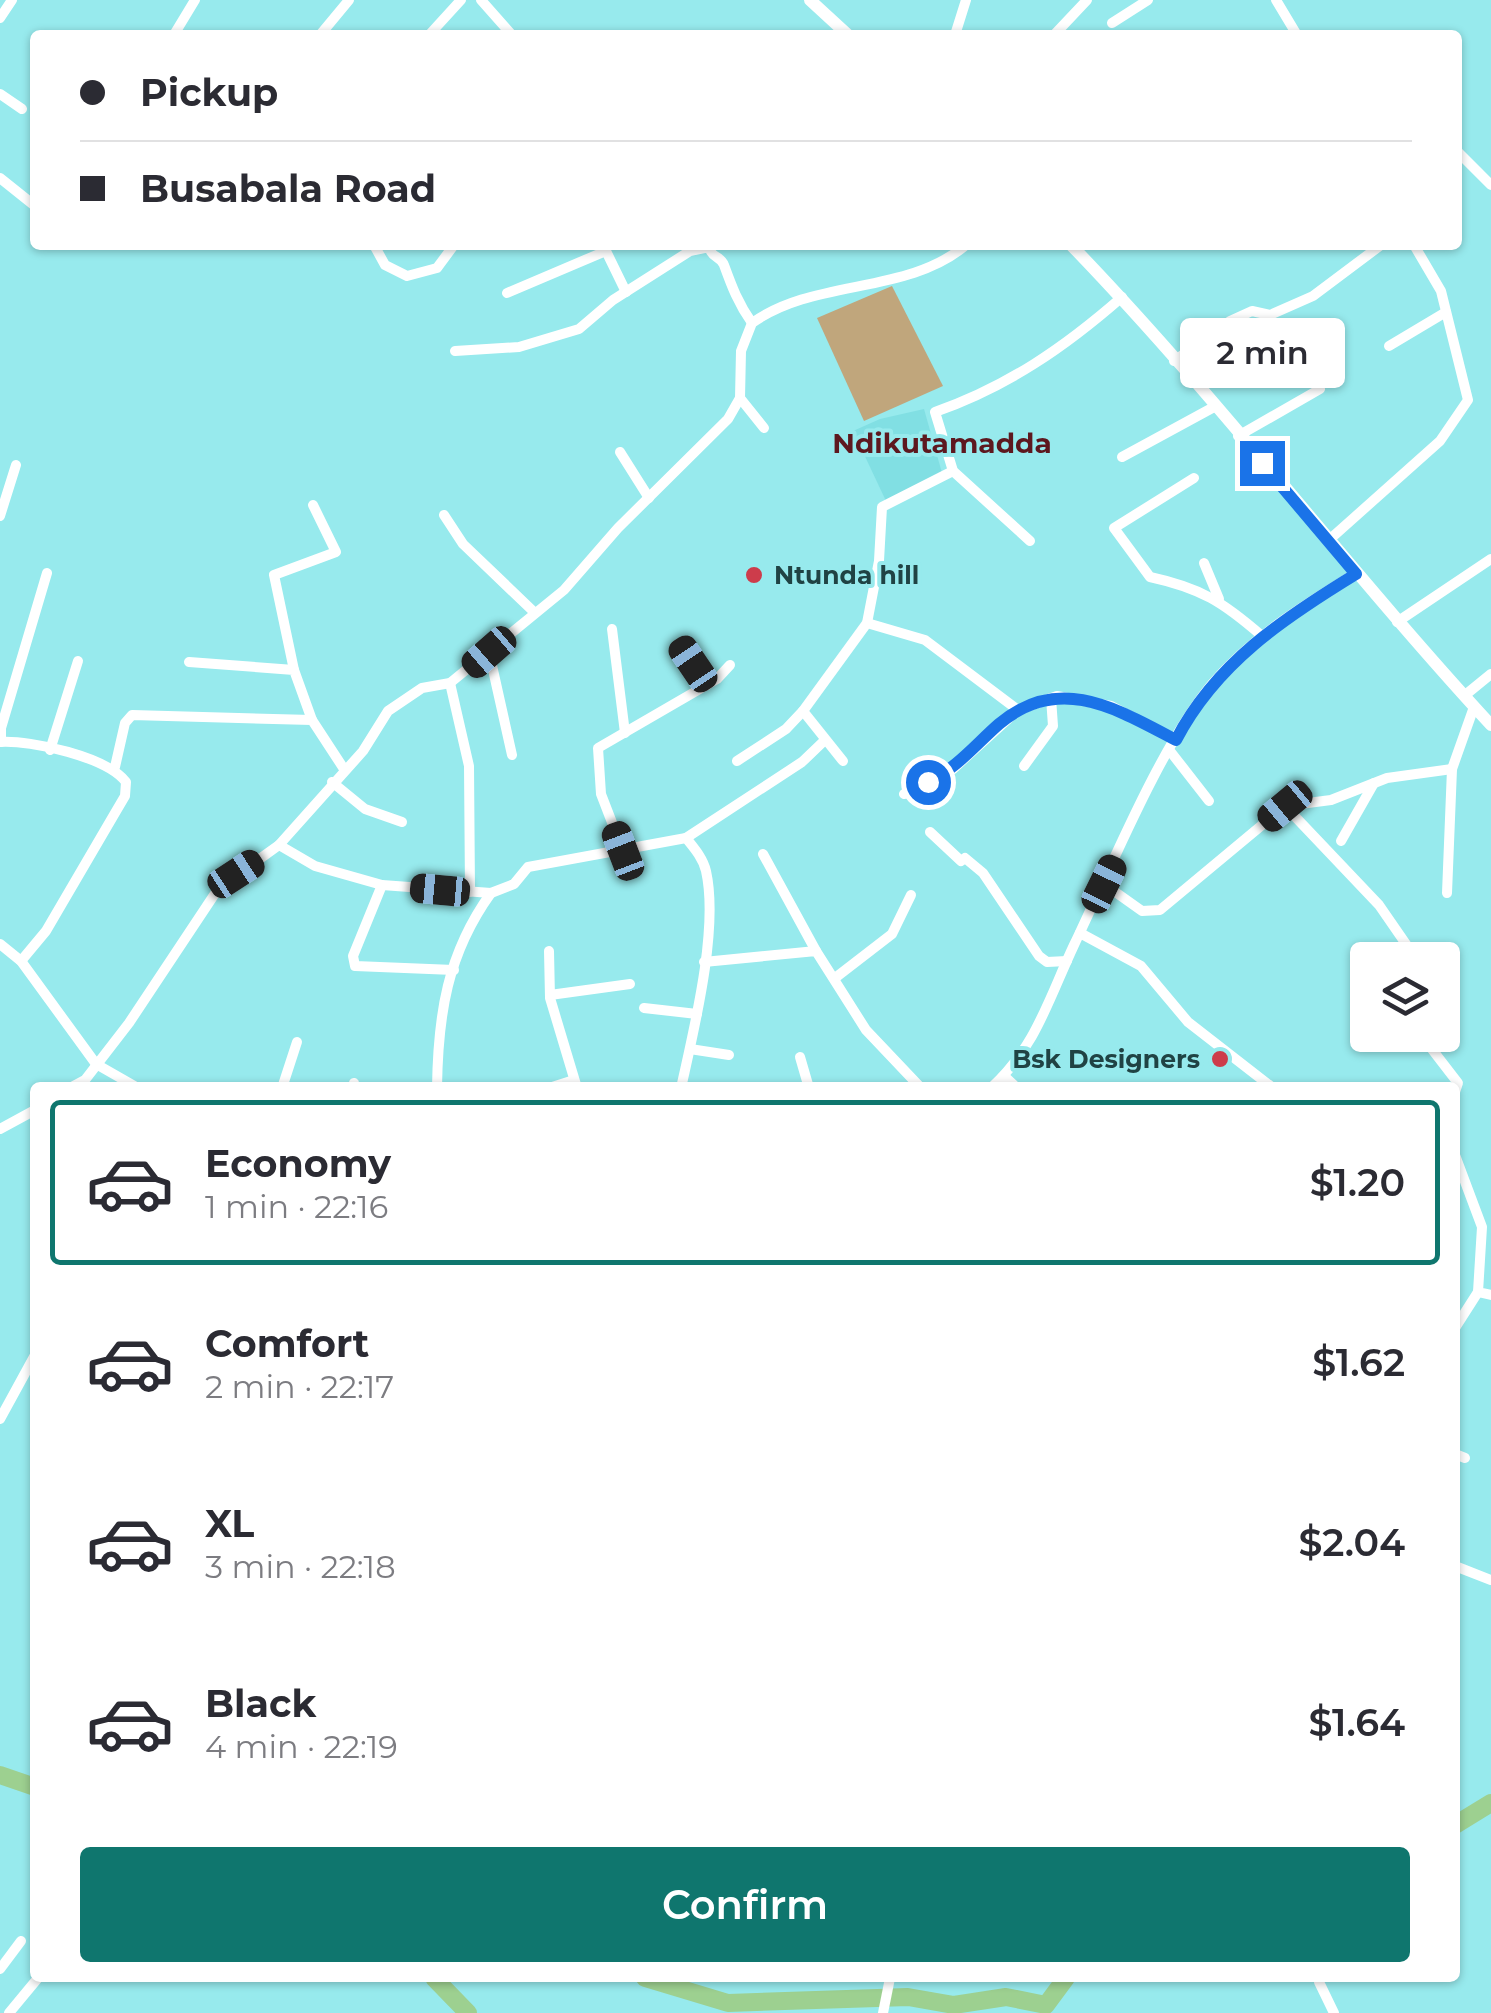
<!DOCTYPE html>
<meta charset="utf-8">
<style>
:root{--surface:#fff;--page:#f2f2f3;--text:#2b2b33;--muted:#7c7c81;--line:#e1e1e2;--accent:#0f766e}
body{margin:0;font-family:Montserrat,sans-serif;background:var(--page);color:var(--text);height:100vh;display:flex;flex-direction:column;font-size:38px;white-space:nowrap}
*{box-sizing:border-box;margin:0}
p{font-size:32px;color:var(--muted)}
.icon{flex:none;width:55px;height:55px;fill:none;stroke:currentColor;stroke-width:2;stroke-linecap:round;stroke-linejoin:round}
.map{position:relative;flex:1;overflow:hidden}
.side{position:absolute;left:30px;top:1082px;width:1430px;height:900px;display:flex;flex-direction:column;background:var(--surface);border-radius:10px;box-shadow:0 2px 8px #0004}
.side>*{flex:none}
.hud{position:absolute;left:30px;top:30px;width:1432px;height:220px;border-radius:10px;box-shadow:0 2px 8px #0004;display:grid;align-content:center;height:220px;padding:0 50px;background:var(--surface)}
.fabs{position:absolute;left:1350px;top:942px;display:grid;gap:20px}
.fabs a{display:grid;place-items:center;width:110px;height:110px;border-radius:10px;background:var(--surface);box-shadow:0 2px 8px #0004;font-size:50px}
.end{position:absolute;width:45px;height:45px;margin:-22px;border:12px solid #1a73e8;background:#fff;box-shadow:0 0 0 5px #fff}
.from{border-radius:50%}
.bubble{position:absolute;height:70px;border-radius:10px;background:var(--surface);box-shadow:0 2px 8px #0004;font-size:32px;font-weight:600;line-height:70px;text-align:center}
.car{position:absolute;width:30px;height:60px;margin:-30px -15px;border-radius:12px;box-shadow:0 0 8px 2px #0007;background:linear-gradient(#222 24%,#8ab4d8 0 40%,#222 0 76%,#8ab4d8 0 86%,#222 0)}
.hud b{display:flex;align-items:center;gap:35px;height:95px;font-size:38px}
.hud b+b{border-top:2px solid var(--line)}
.hud i{width:25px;height:25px;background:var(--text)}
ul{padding:18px 0 0;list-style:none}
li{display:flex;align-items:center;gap:30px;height:165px;margin:0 20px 15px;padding:0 30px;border:5px solid transparent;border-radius:10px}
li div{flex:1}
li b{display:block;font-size:38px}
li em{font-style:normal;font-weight:600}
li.current{border-color:var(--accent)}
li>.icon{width:90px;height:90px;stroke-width:1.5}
.button{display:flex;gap:20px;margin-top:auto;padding:20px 50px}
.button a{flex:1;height:115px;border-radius:10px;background:var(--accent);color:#fff;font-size:40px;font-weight:600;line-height:115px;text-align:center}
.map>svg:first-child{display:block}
</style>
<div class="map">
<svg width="1491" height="2013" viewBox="0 0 1491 2013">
<rect width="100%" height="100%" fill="#97eaed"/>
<path fill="#81dfe3" d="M924 409 942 473 886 501 853 431 880 419Z"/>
<path fill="#c0a67c" d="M892 286 943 386 864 421 817 318Z"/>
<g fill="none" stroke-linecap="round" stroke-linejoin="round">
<g stroke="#9dd090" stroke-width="18">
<path d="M0 1775 35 1787"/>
<path d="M1455 1825 1491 1803"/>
<path d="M434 1978 468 2013"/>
<path d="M645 1978 728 2003 908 1997 954 2005 1006 1997 1046 2005 1066 1978"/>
</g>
<g stroke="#fff" stroke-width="10">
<path d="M481 0 512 35"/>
<path d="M1276 0 1297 35"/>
<path d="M0 18 12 0"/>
<path d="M1112 23 1148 0"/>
<path d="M175 33 195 0"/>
<path d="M320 35 349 0"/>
<path d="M429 35 461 0"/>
<path d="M955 35 966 0"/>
<path d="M1054 35 1087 0"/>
<path d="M0 94 22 109"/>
<path d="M1458 152 1491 185"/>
<path d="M0 178 35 206"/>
<path d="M374 245 385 265 407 276 437 268 454 245"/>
<path d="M507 293 606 251 626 292"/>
<path d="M1389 346 1446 312"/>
<path d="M455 351 519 347 579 329 613 300 690 251 709 247C712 259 720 255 724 265 732 287 738 303 752 323"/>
<path d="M1174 361 1230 321 1252 311 1270 315 1313 296 1381 245"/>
<path d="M764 428 740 398 741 351 752 323C815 278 907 295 966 245"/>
<path d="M1238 436 1320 389"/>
<path d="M620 452 649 498"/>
<path d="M1122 457 1214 407"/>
<path d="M1194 478 1114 528 1150 577C1201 588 1223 602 1262 636"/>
<path d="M444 515 463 544 534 612"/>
<path d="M0 516 16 465"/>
<path d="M1329 540 1440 441 1468 400 1441 291 1414 245"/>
<path d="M1030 541 953 471 935 412C1007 387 1065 347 1122 297"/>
<path d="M1204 563 1219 599"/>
<path d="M1397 622 1491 559"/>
<path d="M867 623 925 640 1018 710"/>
<path d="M612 629 625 733"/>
<path d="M680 645 707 685"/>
<path d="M489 652 512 755"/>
<path d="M189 662 294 670 312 720"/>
<path d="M294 670 274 575 336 552 313 505"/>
<path d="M450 683 469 766 470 892"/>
<path d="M1464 696 1491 674"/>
<path d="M0 742C32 740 107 757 126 782L125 796 115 813 46 931 21 961"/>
<path d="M1 742V728L47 573"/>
<path d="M50 750 78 661"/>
<path d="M1170 751 1209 801"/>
<path d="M737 761 786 729 803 711"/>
<path d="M843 761 803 711 867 623 879 561 882 507 953 471"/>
<path d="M1024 766 1053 726 1051 698"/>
<path d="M115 767 125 723 132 715 312 720 344 769"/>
<path d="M332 782 365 809 402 822"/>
<path d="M904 794 953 769 1018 710 1057 696 1111 706 1176 740"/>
<path d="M1285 806 1379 905 1417 960"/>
<path d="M930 832 961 861 965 858 983 873 1039 956 1047 962 1067 961"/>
<path d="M1341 841 1374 783"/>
<path d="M279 845 315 866 382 885 491 893 514 884 528 867 686 838 802 762 825 740"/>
<path d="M623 851 601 794 598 748 717 679 730 665"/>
<path d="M763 854 816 951"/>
<path d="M1104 884 1142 911 1160 910 1285 806 1331 800 1387 778 1452 769"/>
<path d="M382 885 353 956 355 966 454 970"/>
<path d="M1447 893 1452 769 1474 707"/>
<path d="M1080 933 1141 966 1188 1022 1273 1088"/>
<path d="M0 944 21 961 96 1064 138 1088"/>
<path d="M549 951 550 998 577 1088"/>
<path d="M704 962 816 951 866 1030 921 1088"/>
<path d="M835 978 892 934 911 895"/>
<path d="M550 995 630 984"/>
<path d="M644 1008 697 1014"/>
<path d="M1421 1035 1458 1083 1455 1092"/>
<path d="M690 1049 729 1055"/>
<path d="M800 1057 809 1088"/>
<path d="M1004 1076 1017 1088"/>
<path d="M70 1088 85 1080 129 1023 218 889 279 845 363 751 388 711 422 688 450 683 564 590 618 528 728 419 740 398"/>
<path d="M282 1088 297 1042"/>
<path d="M353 1088 354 1083"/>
<path d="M437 1088C438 1015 447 954 491 893"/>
<path d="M549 1088 574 1080"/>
<path d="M681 1088C694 1029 719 929 706 871 703 858 694 848 686 838"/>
<path d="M991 1088C1036 1047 1049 998 1074 945 1111 868 1159 748 1212 684 1252 637 1304 605 1356 573"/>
<path d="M0 1129 35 1110"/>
<path d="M1455 1155 1482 1227 1478 1292 1491 1295"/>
<path d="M1455 1328 1478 1292"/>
<path d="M0 1419 35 1355"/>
<path d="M1455 1454 1465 1458"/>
<path d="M1455 1566 1491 1580"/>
<path d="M0 1969 21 1941"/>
<path d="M1319 1982 1334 2013"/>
<path d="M9 2013 38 1978"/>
<path d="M883 2013 890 1978"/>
</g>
<g stroke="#fff" stroke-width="12">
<path d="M810 0 848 35"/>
<path d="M1071 245C1219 398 1347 569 1491 725"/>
</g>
</g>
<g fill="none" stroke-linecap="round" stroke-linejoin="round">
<path stroke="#1a73e8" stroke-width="12" d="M928 782C958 767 975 745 999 724 1059 673 1117 709 1176 740 1216 663 1284 618 1356 574L1262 463"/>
</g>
<g fill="#cd3c4b" stroke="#97eaed" stroke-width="4">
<circle cx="754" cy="575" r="10"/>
<circle cx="1220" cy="1059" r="10"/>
</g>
<g text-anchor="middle" stroke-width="8" stroke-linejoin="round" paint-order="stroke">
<g font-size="25" font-weight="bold" fill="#204344" stroke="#97eaed" text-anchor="start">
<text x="774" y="584">Ntunda hill</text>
<text x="1200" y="1068" text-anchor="end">Bsk Designers</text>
</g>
<g font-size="28" font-weight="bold" fill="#5d181f" stroke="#97eaed">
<text x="942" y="453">Ndikutamadda</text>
</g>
</g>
</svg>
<div class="fabs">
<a><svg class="icon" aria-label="layers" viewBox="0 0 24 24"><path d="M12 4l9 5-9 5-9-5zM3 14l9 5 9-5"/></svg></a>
</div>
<i class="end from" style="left:928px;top:782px"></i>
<i class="end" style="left:1262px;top:463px"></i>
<div class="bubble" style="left:1180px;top:318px;width:165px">2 min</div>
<i class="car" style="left:489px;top:652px;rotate:229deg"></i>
<i class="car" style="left:693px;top:664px;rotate:326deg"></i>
<i class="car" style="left:1285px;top:806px;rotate:230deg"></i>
<i class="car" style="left:623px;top:851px;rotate:339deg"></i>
<i class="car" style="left:236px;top:874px;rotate:57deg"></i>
<i class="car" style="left:1104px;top:884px;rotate:26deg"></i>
<i class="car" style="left:440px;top:890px;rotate:275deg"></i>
<div class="hud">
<b><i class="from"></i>Pickup</b>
<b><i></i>Busabala Road</b>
</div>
<section class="side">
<ul>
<li class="current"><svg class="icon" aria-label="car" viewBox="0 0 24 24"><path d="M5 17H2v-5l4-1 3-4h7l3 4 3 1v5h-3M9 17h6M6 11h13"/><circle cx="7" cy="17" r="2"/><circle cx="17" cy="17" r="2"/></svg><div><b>Economy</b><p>1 min · 22:16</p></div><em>$1.20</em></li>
<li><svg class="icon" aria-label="car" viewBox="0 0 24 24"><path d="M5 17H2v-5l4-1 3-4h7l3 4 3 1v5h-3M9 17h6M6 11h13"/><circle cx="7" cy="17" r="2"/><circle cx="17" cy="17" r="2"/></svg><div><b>Comfort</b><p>2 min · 22:17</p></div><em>$1.62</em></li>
<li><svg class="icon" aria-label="car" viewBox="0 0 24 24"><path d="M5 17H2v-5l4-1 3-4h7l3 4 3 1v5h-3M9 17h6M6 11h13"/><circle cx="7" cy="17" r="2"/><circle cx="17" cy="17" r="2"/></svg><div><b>XL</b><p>3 min · 22:18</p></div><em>$2.04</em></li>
<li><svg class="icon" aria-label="car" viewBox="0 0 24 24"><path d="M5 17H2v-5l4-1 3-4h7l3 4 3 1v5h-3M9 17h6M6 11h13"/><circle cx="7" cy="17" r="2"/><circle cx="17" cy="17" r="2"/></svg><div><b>Black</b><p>4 min · 22:19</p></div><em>$1.64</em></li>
</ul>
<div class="button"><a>Confirm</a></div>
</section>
</div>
